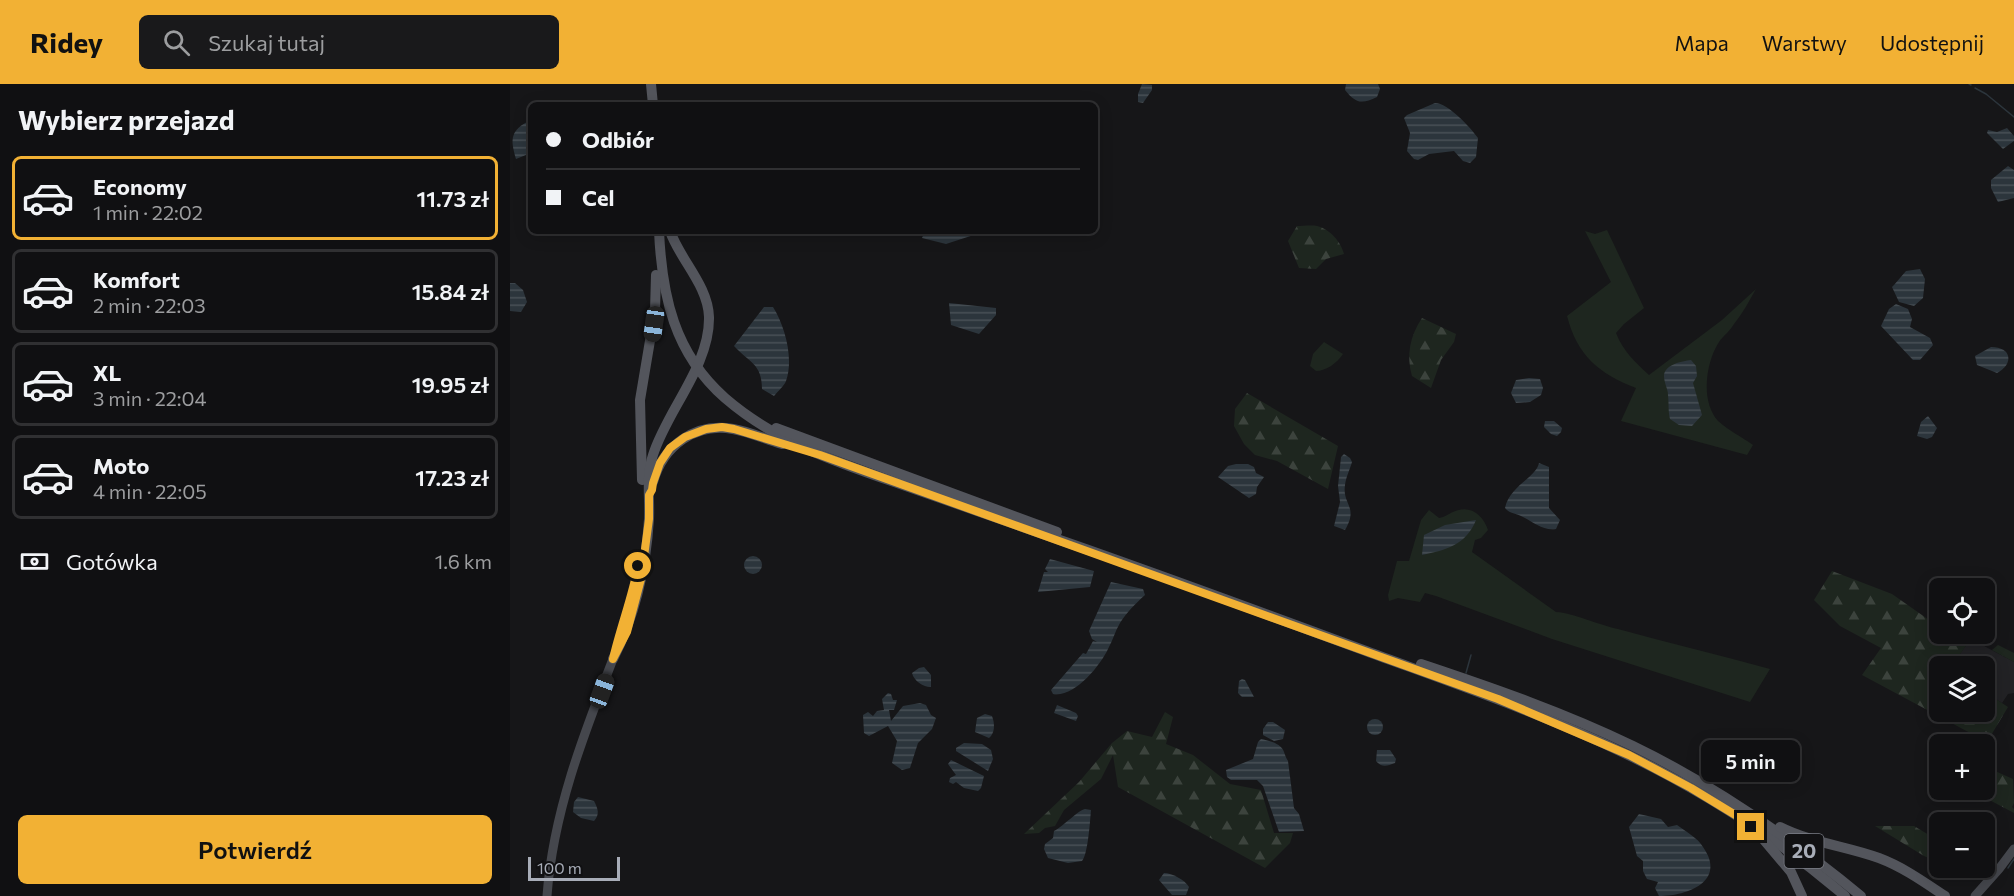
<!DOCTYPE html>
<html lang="pl">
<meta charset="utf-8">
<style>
:root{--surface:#101012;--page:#19191b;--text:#f1f3f6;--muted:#9c9d9f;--line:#303032;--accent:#f2b134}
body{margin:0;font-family:Commissioner,sans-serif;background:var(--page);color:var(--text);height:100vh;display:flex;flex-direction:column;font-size:22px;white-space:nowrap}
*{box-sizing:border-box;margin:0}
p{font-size:20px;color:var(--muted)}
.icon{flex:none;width:33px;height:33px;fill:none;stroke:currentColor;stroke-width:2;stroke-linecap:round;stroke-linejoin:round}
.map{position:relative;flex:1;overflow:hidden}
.side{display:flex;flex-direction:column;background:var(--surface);width:510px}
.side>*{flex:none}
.guide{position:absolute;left:18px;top:18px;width:570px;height:132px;border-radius:9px;box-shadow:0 3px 15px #0003,0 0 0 2px var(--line);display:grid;align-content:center;height:132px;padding:0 18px;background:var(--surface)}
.fabs{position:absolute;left:1419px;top:494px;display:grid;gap:12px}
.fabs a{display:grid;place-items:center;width:66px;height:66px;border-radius:9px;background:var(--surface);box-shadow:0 3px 15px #0003,0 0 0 2px var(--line);font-size:30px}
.scale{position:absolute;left:18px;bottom:15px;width:92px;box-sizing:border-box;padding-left:6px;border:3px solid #a8adb8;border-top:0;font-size:16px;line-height:21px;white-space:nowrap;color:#a8adb8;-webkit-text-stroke:4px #111113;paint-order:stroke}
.end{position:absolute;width:27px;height:27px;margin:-14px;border:8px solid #f2b134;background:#111;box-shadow:0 0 0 3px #111}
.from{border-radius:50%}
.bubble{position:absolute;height:42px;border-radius:9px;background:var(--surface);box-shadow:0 3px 15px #0003,0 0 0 2px var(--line);font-size:20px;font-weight:600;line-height:42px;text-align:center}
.car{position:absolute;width:18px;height:36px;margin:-18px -9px;border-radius:8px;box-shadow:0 0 4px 2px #0007;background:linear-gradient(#222 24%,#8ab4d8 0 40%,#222 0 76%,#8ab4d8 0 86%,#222 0)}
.guide b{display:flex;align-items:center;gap:21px;height:57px;font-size:22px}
.guide b+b{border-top:2px solid var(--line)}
.guide i{width:15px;height:15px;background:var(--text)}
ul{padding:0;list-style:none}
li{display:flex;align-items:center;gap:18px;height:84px;margin:0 12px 9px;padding:0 6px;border:3px solid var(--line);border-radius:9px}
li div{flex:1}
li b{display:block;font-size:22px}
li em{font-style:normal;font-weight:600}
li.active{border-color:var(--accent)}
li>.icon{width:54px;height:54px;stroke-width:1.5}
h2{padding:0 18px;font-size:27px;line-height:72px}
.pay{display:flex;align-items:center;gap:15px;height:66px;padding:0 18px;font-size:22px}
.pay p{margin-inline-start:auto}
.button{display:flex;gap:12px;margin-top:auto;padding:12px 18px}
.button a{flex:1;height:69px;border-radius:9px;background:var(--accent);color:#111;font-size:24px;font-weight:600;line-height:69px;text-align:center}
header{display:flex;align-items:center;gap:36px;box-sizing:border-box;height:84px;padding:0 30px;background:var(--accent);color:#111}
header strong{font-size:28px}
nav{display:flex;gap:33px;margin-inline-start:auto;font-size:21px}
.search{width:420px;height:54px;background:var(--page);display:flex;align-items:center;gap:15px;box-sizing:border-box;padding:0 21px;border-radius:9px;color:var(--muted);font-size:22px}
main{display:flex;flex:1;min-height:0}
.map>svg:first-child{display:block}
</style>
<header>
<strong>Ridey</strong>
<div class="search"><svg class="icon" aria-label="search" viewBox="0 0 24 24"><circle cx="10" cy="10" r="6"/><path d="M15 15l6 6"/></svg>Szukaj tutaj</div>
<nav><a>Mapa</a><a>Warstwy</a><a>Udostępnij</a></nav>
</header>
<main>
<section class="side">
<h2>Wybierz przejazd</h2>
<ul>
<li class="active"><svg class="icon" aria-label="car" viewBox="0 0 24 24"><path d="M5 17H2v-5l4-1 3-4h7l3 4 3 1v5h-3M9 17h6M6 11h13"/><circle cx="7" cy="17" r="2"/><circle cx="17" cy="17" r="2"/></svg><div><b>Economy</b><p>1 min · 22:02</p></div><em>11.73 zł</em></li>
<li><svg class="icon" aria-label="car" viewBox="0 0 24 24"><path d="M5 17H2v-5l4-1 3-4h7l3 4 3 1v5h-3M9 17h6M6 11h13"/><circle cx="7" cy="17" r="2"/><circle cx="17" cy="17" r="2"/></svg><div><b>Komfort</b><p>2 min · 22:03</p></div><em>15.84 zł</em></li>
<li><svg class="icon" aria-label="car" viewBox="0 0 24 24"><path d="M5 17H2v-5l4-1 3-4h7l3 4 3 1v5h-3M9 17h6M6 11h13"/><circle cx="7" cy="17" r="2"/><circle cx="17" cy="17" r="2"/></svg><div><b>XL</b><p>3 min · 22:04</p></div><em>19.95 zł</em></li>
<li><svg class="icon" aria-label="car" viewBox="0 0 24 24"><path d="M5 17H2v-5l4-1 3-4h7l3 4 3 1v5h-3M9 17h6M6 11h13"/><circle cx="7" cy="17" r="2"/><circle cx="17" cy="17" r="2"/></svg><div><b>Moto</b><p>4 min · 22:05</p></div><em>17.23 zł</em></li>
</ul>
<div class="pay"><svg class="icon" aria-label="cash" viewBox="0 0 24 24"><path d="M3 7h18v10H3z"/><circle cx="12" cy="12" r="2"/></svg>Gotówka<p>1.6 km</p></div>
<div class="button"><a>Potwierdź</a></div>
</section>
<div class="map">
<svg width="1504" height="812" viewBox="0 0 1504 812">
<defs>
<pattern id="forest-firs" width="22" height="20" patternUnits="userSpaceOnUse" patternTransform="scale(1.5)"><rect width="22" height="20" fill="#1e261f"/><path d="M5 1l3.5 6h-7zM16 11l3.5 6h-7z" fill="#3c433d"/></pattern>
<pattern id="water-rules" width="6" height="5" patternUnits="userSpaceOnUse" patternTransform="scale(1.5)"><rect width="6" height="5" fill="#2c353c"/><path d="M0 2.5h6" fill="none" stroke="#485056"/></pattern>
</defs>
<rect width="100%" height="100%" fill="#161618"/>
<path fill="#222225" d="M1461 555 1504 578V609L1498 610 1492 619 1475 608 1474 582H1441Z"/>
<g fill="#1e261f">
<path d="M1097 146 1134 224 1114 240 1106 249C1113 267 1125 278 1139 291L1212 236 1246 205C1239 217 1233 229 1224 240 1220 247 1213 252 1209 258 1196 278 1190 317 1208 337 1218 346 1232 353 1243 361L1237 371 1111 337 1126 304C1089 290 1067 271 1057 232L1101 198 1075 147 1085 150Z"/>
<path d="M814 258 833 270C827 279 816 287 806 287L800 282 803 270Z"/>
<path d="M919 426 929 434C935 433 938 430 943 428 960 420 973 431 978 446L971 454 965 456 962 468 1046 528C1063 529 1089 541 1108 545 1159 559 1209 571 1260 585L1240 618 1042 555 926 512 915 509 910 518 888 514 879 517 878 511 887 477H899L911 436Z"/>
</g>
<g fill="url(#forest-firs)">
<path d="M787 142C793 142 802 141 807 142 820 145 831 158 834 170L816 175 806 185 789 184 778 157Z"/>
<path d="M912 234 946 250 944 258 931 276 921 304 902 292C896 271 900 252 912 234Z"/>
<path d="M737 309 828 362 818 405 767 377 745 371 734 360 724 342 725 325Z"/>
<path d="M1322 487 1382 510 1429 543 1430 549H1437L1456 562 1441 582H1430V627H1474L1475 608 1498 623 1477 658 1352 591 1371 564 1330 542 1304 516Z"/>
<path d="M1488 561 1504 569V578L1482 566Z"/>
<path d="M655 628 663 633 656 660 683 671 720 700 751 706 764 749H783L780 759 755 784 608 703 603 671 591 695 554 726 545 742 535 744 529 749 514 750 569 698 602 659 617 647 642 653Z"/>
<path d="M1476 683 1503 695 1504 719 1502 723 1504 725V729L1459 705H1474L1475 686Z"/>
<path d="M1365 742H1404L1429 757V778L1414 772Z"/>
</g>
<g fill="url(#water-rules)">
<path d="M632 0 642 1V6L633 19 628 18V10Z"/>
<path d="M836 0H868L870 5 867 13C852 20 846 20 835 6Z"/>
<path d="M925 19C938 19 961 44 968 54L966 73 960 79 953 77 944 67 919 70 908 76 904 75 897 67 900 49 894 34 897 31Z"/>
<path d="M21 36V69L6 75C0 55 0 46 21 36Z"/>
<path d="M1497 44 1504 52V57L1493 65 1477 49 1478 46 1487 48Z"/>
<path d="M1498 82 1504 86V114L1488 118 1481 104V96Z"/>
<path d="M415 147H476L436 160 412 154Z"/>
<path d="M1410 185 1415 195 1413 214 1404 222 1389 218 1382 203 1384 201 1396 187Z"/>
<path d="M0 199H5L13 206 17 218 11 228 0 227Z"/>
<path d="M439 219 486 224V231L469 250 441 241Z"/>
<path d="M1386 220 1398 225 1402 235 1400 243 1420 254 1423 261 1410 276H1403L1371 242 1379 225Z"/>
<path d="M254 223H263C275 242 284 275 276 297 274 302 268 307 264 312L252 305C252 280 240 279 224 262Z"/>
<path d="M1481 263C1502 263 1504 280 1487 289L1467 281 1465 272Z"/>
<path d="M1181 276 1186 282 1187 292 1183 299 1192 331 1182 342 1169 341 1160 335C1158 327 1159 320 1158 311 1158 305 1154 299 1154 292 1154 281 1172 277 1181 276Z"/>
<path d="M1019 294 1030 295 1033 304 1031 311 1020 318 1006 319 1001 309 1006 296Z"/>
<path d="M1418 332 1427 344 1422 353 1417 355 1407 352 1411 338Z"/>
<path d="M1035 337H1044L1052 344 1051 348 1047 352 1041 350 1034 343Z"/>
<path d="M834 370 840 374 842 378C840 385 836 393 835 401 832 421 849 422 835 446L824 442 830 418 828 402 831 373Z"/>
<path d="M1029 379 1039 383V424L1050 436 1046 445C1033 447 1023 438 1013 433 1006 429 1000 430 995 424 1000 401 1026 394 1029 379Z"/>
<path d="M726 380H738L744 383 746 389 754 393 747 403 746 410 739 414 708 393 718 382Z"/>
<path d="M966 436C956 461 936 466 912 471L914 451 935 441Z"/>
<circle cx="243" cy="481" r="9"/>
<path d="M540 475 584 487 580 503 528 508 534 488H538L535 485Z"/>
<path d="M601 498 633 505 635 511C625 520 617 528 610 539 605 547 603 556 598 565 590 582 564 614 543 610L541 606 573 569 576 570 583 557 587 558 582 555 579 547Z"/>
<path d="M414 583 421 591V603C413 603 404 597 402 589L409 584Z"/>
<path d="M732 595 735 596 744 613H732L728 609 729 597Z"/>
<path d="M378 609 381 610 383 616H387L384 626H379L381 637 393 622 410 619 416 621 421 631 426 634 422 645 408 659 400 684 392 686 382 679 387 657 378 642 359 652 354 649 353 631 358 628 363 632 367 627 374 626 372 615Z"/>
<path d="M547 621 566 629 568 632 566 637 544 629Z"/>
<path d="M475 630 482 632C485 640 485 649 479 654L465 648 467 634Z"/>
<circle cx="865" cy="643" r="8"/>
<path d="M758 638H763L775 646 773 655 764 657 753 651V645Z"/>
<path d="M751 655C759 657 771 659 774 668 775 671 776 674 778 677L784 724 789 730 794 747 769 748 753 702 747 696H721L717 693 716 686 743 675 748 658Z"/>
<path d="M454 659 472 660 481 666 483 675 478 687 446 667V664Z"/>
<path d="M867 666H880L886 675 885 679C877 682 872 684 866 677Z"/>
<path d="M441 676 474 692 471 704 468 707 454 704 446 698 443 700 439 698 440 694 446 691 438 680Z"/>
<path d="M68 713 84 717C88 725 90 730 84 737L71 734 63 728 64 718Z"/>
<path d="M575 725 581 726C580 737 578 770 572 777L558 779 538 774 534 765 535 760 543 754 544 747C554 742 567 727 575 725Z"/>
<path d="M1129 730 1151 735 1158 743 1167 741C1175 747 1188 754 1193 763 1217 797 1178 812 1149 812L1145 804 1148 798 1137 795 1133 787V777L1127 772 1119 743Z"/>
<path d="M654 789C662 789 675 796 679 803L676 811H662L649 796Z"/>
</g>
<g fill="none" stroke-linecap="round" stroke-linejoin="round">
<g stroke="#2c353c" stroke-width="1.5">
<path d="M1459 0 1461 1"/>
<path d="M1465 4 1476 10 1504 33"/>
<path d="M956 589 961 571"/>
<path d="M1498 784 1504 775"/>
</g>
<g stroke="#45474d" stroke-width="9">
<path d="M37 812C43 729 73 652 103 575"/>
<path d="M1465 812 1489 785 1504 765"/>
</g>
<g stroke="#53555c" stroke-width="10">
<path d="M141 0 143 21"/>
<path d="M149 147C152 212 164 269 215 314 267 359 329 379 393 401 444 419 496 437 547 455 651 491 753 529 856 567 943 599 1031 629 1114 669 1194 707 1268 755 1335 812"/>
<path d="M266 344 547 448"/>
<path d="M132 396 130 316 145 227 146 191"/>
<path d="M143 398C153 362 185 338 223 345 240 348 255 355 272 360"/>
<path d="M103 575C125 532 136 483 139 435 140 414 136 392 143 371 157 326 200 282 199 233 198 201 170 176 160 147"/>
<path d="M911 580C983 604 1055 629 1123 662 1206 702 1280 754 1351 812"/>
<path d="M1270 743C1302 759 1336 762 1369 774 1393 783 1414 798 1435 812"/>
<path d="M1254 756 1281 788 1292 812"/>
</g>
</g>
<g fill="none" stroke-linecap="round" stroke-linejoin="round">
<path stroke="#f2b134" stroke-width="8" d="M128 482C122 514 110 544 103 575L117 548 131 495 139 435V411L142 406 143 399 150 379 160 364 175 353 196 345 212 343 224 345 310 371 988 615 1119 671 1181 704 1232 735 1241 743"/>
</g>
<g text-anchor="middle" stroke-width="5" stroke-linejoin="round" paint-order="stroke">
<rect fill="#111113" stroke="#7b7e86" stroke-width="1.5" x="1274.5" y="750" width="39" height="34" rx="4.5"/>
<g font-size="20" font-weight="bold" fill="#a8adb8">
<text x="1294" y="774">20</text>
</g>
</g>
</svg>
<div class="fabs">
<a><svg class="icon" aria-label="locate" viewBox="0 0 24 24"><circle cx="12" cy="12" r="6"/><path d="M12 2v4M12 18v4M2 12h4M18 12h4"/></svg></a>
<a><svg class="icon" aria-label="layers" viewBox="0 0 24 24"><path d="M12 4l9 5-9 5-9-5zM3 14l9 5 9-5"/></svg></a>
<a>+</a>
<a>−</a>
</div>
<div class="scale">100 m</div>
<i class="end from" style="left:128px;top:482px"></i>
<i class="end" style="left:1241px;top:743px"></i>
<div class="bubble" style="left:1191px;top:656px;width:99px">5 min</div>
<i class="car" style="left:144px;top:240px;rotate:188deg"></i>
<i class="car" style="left:92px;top:607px;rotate:20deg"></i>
<div class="guide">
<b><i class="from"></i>Odbiór</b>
<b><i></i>Cel</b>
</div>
</div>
</main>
